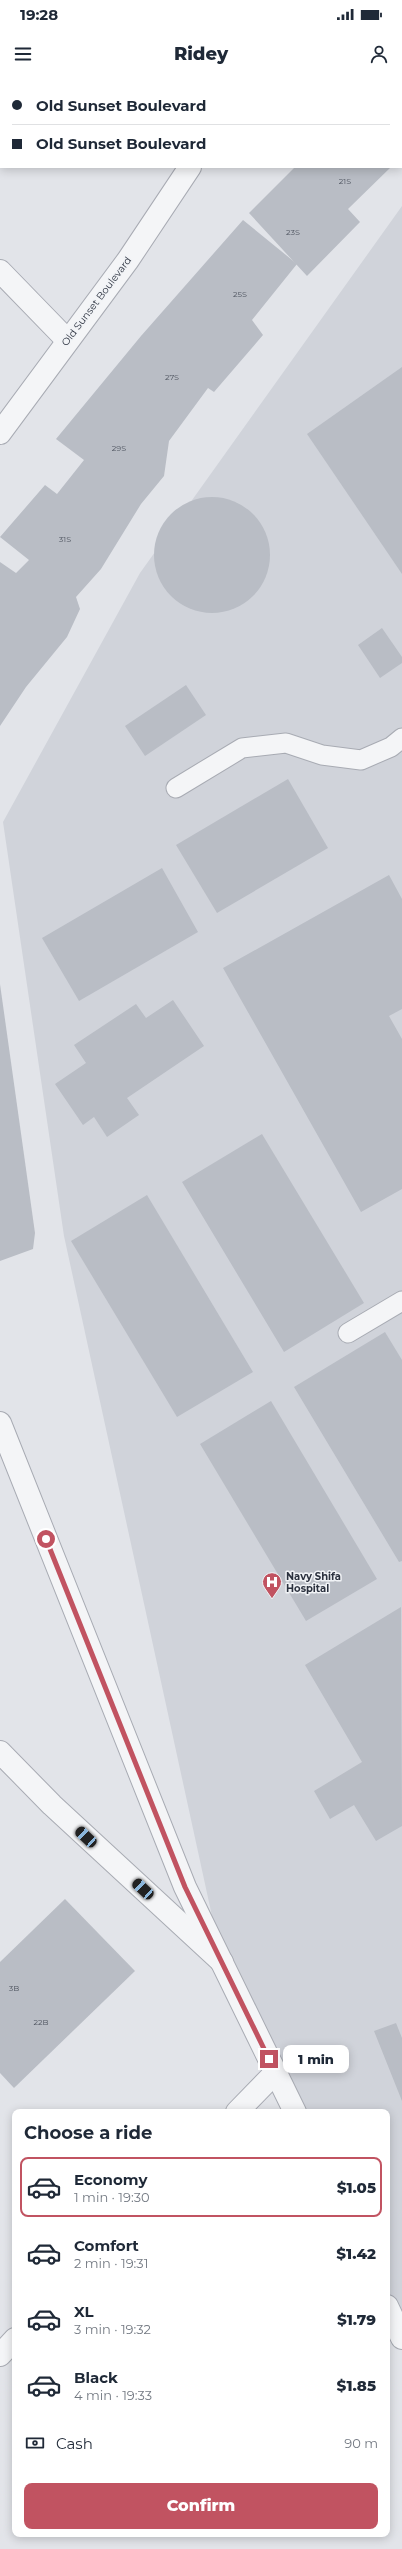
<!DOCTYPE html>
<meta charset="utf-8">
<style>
:root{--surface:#fff;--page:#f2f2f3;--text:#1f2937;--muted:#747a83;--line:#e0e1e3;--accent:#c15361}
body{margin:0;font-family:Montserrat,sans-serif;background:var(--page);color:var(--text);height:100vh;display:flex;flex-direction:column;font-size:15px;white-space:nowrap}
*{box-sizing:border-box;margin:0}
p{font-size:13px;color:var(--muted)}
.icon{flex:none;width:22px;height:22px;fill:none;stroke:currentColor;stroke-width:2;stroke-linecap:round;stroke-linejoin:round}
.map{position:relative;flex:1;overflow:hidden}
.drawer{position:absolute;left:12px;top:2029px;width:378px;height:428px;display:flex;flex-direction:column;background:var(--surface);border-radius:8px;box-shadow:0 2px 10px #0003}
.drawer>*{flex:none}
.banner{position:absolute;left:0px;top:0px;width:402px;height:88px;box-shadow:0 2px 10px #0003;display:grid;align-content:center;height:88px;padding:0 12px;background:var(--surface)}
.end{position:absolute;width:18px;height:18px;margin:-9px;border:5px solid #c15361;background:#fff;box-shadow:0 0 0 2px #fff}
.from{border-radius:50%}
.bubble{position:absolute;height:28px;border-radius:8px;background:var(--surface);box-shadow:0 2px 10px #0003;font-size:13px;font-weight:800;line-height:28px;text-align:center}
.car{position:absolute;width:12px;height:24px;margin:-12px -6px;border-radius:5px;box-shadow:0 0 3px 1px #0007;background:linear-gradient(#222 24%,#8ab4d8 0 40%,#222 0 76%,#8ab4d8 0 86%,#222 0)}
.banner b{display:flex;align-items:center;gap:14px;height:38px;font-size:15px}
.banner b+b{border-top:1px solid var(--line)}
.banner i{width:10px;height:10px;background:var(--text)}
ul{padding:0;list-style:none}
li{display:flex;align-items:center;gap:12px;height:60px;margin:0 8px 6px;padding:0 4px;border:2px solid transparent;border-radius:8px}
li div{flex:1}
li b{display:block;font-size:15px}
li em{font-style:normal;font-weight:800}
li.current{border-color:var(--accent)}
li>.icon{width:36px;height:36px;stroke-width:1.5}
h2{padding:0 12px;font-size:18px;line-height:48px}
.pay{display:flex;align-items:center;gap:10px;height:44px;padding:0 12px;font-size:15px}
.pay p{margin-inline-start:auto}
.primary-button{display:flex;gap:8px;margin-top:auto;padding:8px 12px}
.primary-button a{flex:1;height:46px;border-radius:8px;background:var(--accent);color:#fff;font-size:16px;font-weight:800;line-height:46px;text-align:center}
.status{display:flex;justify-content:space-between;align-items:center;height:28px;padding:0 20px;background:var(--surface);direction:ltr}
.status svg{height:11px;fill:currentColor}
header{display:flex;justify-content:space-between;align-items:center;height:52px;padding:0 12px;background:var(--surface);font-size:18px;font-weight:800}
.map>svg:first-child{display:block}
</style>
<div class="status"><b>19:28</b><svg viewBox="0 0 49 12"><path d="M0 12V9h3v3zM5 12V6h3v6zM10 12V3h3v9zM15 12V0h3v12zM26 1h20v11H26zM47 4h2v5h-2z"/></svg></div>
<header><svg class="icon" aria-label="menu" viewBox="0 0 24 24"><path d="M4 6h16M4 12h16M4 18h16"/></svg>Ridey<svg class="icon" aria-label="person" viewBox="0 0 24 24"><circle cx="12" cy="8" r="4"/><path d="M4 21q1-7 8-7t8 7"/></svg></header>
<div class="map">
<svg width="402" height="2469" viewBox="0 0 402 2469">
<rect width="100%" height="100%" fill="#e2e4e9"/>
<path fill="#d0d3da" d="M402 126V2247L387 2217V2032H296L222 1882 64 1156 3 742 140 493Z"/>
<g fill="#b9bdc5">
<path d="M295 87H391L348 129 360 142 307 196 249 133Z"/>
<path d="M243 140 297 184 252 240 263 255 214 312 208 308 169 361 164 396 141 424 101 489 76 517 80 529 67 557 26 607 0 646V482L16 493 29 480 0 457 45 405 57 414 84 380 56 359 141 256Z"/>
<path d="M402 287V494L307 354Z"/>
<circle cx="212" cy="475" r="58"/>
<path d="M382 548 402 577V583L380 598 358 565Z"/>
<path d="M186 605 206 635 145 676 125 646Z"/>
<path d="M288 699 328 768 217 833 176 765Z"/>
<path d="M162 788 198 852 79 921 42 858Z"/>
<path d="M389 795 402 819V929L389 936 402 959V1109L361 1132 223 888Z"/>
<path d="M0 904 35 1153 33 1169 0 1181Z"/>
<path d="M173 920 204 966 127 1018 139 1035 107 1057 94 1037 83 1045 55 1004 86 983 74 965 136 924 146 938Z"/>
<path d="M262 1054 364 1223 284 1272 182 1102Z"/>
<path d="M147 1115 253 1292 177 1337 71 1161Z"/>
<path d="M385 1252 402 1280V1481L399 1482 294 1307Z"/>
<path d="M271 1321 377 1499 306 1541 200 1364Z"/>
<path d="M401 1527 402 1746 376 1761 354 1725 330 1739 314 1711 362 1682 305 1585Z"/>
<path d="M65 1819 135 1891 14 2008 0 1993V1882Z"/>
<path d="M396 1943 402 1958V2021L374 1951Z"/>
</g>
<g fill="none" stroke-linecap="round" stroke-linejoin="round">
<g stroke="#a8abb3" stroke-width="21">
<g id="service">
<path d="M176 708 242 668 286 663 322 675 361 680 391 667 402 658"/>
<path d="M348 1253 402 1221"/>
</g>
</g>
<g stroke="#a8abb3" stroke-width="24">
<g id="minor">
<path d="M0 191 67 260"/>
<path d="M0 1672 52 1725 222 1882"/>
<path d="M237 2032 275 1993"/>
<path d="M0 2275 15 2259"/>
</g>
</g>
<g stroke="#a8abb3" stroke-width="24">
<g id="tertiary">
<path d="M242 1V0"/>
<path d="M0 353 128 180 190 87"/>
<path d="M0 1343 185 1807 295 2032"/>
<path d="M387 2226 402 2258"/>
</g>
</g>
<use href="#service" stroke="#f4f5f7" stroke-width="19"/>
<use href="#minor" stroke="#f4f5f7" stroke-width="22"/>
<use href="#tertiary" stroke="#f4f5f7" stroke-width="22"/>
</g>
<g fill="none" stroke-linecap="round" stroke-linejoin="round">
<path stroke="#c15361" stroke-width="5" d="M46 1459 185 1807 269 1979"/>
</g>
<defs>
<g id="hospital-pin" transform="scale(1)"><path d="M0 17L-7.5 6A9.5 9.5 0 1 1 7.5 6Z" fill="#c15361" stroke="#f1f3f6"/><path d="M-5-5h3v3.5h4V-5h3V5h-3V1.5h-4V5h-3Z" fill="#fff"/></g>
</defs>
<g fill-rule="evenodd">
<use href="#hospital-pin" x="272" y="1502"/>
</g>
<g text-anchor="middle" stroke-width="3" stroke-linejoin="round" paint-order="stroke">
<g font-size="8" fill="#4f5560">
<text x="345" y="104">21S</text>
<text x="293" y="155">23S</text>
<text x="240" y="217">25S</text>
<text x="172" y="300">27S</text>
<text x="119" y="371">29S</text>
<text x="65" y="462">31S</text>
<text x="14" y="1911">3B</text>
<text x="41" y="1945">22B</text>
</g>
<g font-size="10" fill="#2c323f" stroke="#f1f3f6">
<text transform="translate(96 221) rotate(-53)" y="4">Old Sunset Boulevard</text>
</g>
<g font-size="10" font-weight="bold" fill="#2c323f" stroke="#f1f3f6" text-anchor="start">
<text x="286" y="1500">Navy Shifa<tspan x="286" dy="12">Hospital</tspan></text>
</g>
</g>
</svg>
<i class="end from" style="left:46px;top:1459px"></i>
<i class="end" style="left:269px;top:1979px"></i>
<div class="bubble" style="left:283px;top:1965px;width:66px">1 min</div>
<i class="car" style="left:86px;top:1757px;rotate:313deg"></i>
<i class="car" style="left:143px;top:1809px;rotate:313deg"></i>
<div class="banner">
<b><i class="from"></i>Old Sunset Boulevard</b>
<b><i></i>Old Sunset Boulevard</b>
</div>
<section class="drawer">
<h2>Choose a ride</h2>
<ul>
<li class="current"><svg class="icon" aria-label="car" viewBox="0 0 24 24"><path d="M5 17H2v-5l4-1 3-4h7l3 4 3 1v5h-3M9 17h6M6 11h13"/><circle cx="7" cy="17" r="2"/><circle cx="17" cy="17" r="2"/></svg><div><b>Economy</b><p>1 min · 19:30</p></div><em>$1.05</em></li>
<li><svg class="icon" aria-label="car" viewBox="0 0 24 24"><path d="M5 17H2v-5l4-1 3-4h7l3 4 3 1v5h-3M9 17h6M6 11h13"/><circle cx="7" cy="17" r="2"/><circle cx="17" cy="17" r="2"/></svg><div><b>Comfort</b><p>2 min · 19:31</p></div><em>$1.42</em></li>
<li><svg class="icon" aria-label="car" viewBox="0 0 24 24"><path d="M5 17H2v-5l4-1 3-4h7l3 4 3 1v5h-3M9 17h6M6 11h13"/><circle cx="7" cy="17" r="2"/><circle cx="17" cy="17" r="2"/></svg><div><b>XL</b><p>3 min · 19:32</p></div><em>$1.79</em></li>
<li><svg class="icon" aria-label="car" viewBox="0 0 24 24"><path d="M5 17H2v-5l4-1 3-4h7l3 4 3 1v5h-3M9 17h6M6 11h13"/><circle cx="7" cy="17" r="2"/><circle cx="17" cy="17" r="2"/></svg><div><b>Black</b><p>4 min · 19:33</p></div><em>$1.85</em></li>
</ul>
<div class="pay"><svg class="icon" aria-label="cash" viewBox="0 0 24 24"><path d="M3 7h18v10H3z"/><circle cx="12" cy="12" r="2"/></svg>Cash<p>90 m</p></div>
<div class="primary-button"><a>Confirm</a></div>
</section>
</div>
